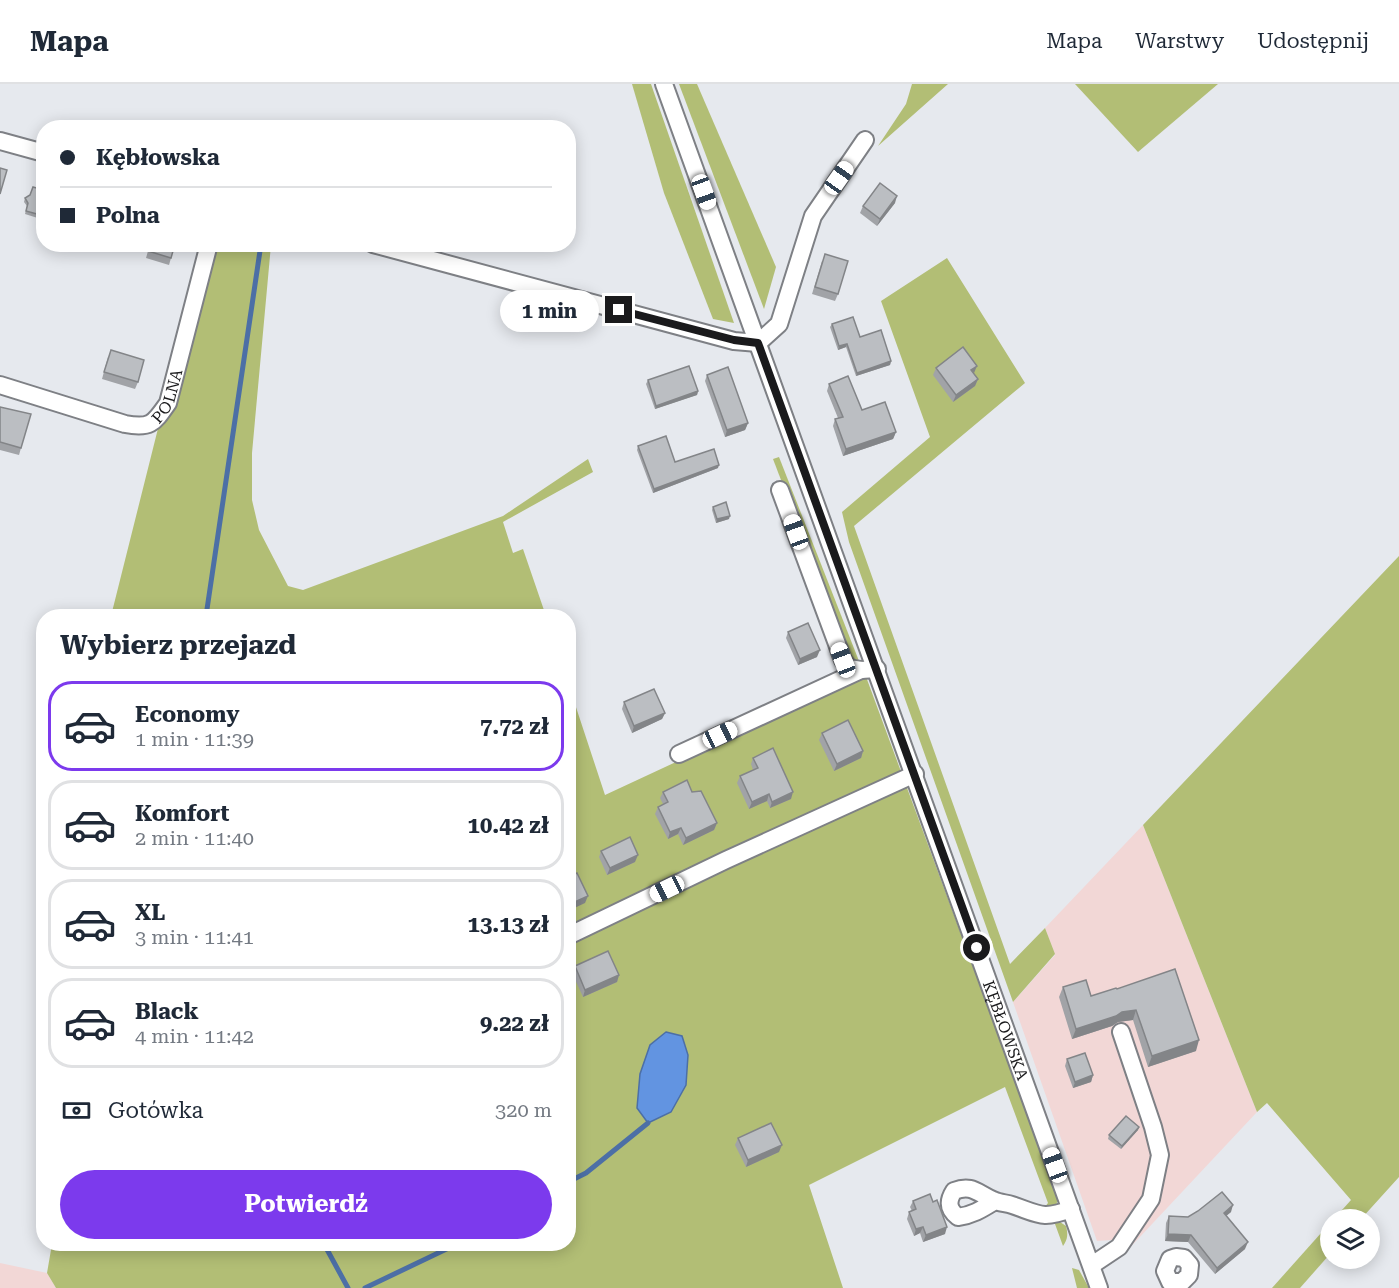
<!DOCTYPE html>
<html lang="pl">
<meta charset="utf-8">
<style>
:root{--surface:#fff;--page:#f6f6f7;--text:#1f2937;--muted:#747a83;--line:#e0e1e3;--accent:#7c3aed}
body{margin:0;font-family:"Roboto Serif",serif;background:var(--page);color:var(--text);height:100vh;display:flex;flex-direction:column;font-size:22px;white-space:nowrap}
*{box-sizing:border-box;margin:0}
p{font-size:20px;color:var(--muted)}
.icon{flex:none;width:33px;height:33px;fill:none;stroke:currentColor;stroke-width:2;stroke-linecap:round;stroke-linejoin:round}
.map{position:relative;flex:1;overflow:hidden}
.sheet{position:absolute;left:36px;top:525px;width:540px;height:642px;display:flex;flex-direction:column;background:var(--surface);border-radius:24px;box-shadow:0 3px 15px #0003}
.sheet>*{flex:none}
.top-card{position:absolute;left:36px;top:36px;width:540px;height:132px;border-radius:24px;box-shadow:0 3px 15px #0003;display:grid;align-content:center;height:132px;padding:0 24px;background:var(--surface)}
.fabs{position:absolute;left:1320px;top:1125px;display:grid;gap:12px}
.fabs a{display:grid;place-items:center;width:60px;height:60px;border-radius:50%;background:var(--surface);box-shadow:0 3px 15px #0003;font-size:30px}
.end{position:absolute;width:27px;height:27px;margin:-14px;border:8px solid #1a1a1c;background:#fff;box-shadow:0 0 0 3px #fff}
.from{border-radius:50%}
.bubble{position:absolute;height:42px;border-radius:21px;background:var(--surface);box-shadow:0 3px 15px #0003;font-size:20px;font-weight:700;line-height:42px;text-align:center}
.car{position:absolute;width:18px;height:36px;margin:-18px -9px;border-radius:8px;box-shadow:0 0 4px 2px #0007;background:linear-gradient(#fff 24%,#345 0 40%,#fff 0 76%,#345 0 86%,#fff 0)}
.top-card b{display:flex;align-items:center;gap:21px;height:57px;font-size:22px}
.top-card b+b{border-top:2px solid var(--line)}
.top-card i{width:15px;height:15px;background:var(--text)}
ul{padding:0;list-style:none}
li{display:flex;align-items:center;gap:18px;height:90px;margin:0 12px 9px;padding:0 12px;border:3px solid var(--line);border-radius:24px}
li div{flex:1}
li b{display:block;font-size:22px}
li em{font-style:normal;font-weight:700}
li.active{border-color:var(--accent)}
li>.icon{width:54px;height:54px;stroke-width:1.5}
h2{padding:0 24px;font-size:27px;line-height:72px}
.pay{display:flex;align-items:center;gap:15px;height:66px;padding:0 24px;font-size:22px}
.pay p{margin-inline-start:auto}
.button{display:flex;gap:12px;margin-top:auto;padding:12px 24px}
.button a{flex:1;height:69px;border-radius:36px;background:var(--accent);color:#fff;font-size:24px;font-weight:700;line-height:69px;text-align:center}
header{display:flex;align-items:center;gap:36px;box-sizing:border-box;height:84px;padding:0 30px;background:var(--surface);border-bottom:2px solid var(--line)}
header strong{font-size:28px}
nav{display:flex;gap:33px;margin-inline-start:auto;font-size:21px}
.map>svg:first-child{display:block}
</style>
<header>
<strong>Mapa</strong>
<nav><a>Mapa</a><a>Warstwy</a><a>Udostępnij</a></nav>
</header>
<div class="map">
<svg width="1399" height="1204" viewBox="0 0 1399 1204">
<rect width="100%" height="100%" fill="#e6e9ee"/>
<g fill="#f2d7d6">
<path d="M1143 741 1257 1028 1123 1171 1112 1156 1097 1157 1013 918 1055 871 1045 844Z"/>
<path d="M0 1179 47 1189 56 1204H0Z"/>
</g>
<g fill="#b2be75">
<path d="M632 0H651L734 239 713 235 664 109Z"/>
<path d="M679 0H697L776 183 764 225Z"/>
<path d="M912 0H948L878 62 906 20Z"/>
<path d="M1075 0H1218L1138 68Z"/>
<path d="M204 161H271L252 369V416L259 446 288 502 303 506 503 432 588 375 593 388 503 438 513 469 523 465 546 532H111Z"/>
<path d="M947 174 1025 299 854 442 1010 880 1045 844 1055 870 1013 918 849 458 842 428 930 353 881 217Z"/>
<path d="M779 373 859 577H850L773 375Z"/>
<path d="M1399 472V1093L1361 1135H1334L1351 1116 1267 1019 1257 1028 1143 741Z"/>
<path d="M865 590 1058 1113 1056 1123 1044 1124 1048 1119 1005 1003 809 1101 843 1204H56L47 1189 52 1160H568L569 602 605 711Z"/>
<path d="M1057 1136 1066 1142C1068 1150 1068 1155 1063 1162L1055 1140 1048 1137Z"/>
<path d="M1330 1139V1170L1300 1204H1272Z"/>
<path d="M1072 1184 1079 1186 1089 1204H1077Z"/>
</g>
<path fill="#6294e1" stroke="#4c6fa6" stroke-width="1.5" d="M666 948 682 952 688 971 686 1001 671 1028 648 1039 637 1024 640 990 650 961Z"/>
<g fill="none" stroke-linecap="round" stroke-linejoin="round">
<g stroke="#4c6fa6" stroke-width="5">
<path d="M206 532 261 160"/>
<path d="M568 1098 586 1089 648 1039"/>
<path d="M324 1160 348 1204"/>
<path d="M365 1204 457 1160"/>
</g>
<g stroke="#7e8085" stroke-width="20">
<g id="minor">
<path id="s1" d="M664 0 1099 1204"/>
<path d="M0 57 44 69"/>
<path d="M373 160 734 257 758 259 779 240 813 132 865 56"/>
<path id="s2" d="M0 301 125 340C151 345 154 339 168 319L209 160"/>
<path d="M780 406 843 576 849 584 861 586 877 585"/>
<path d="M679 670 861 586"/>
<path d="M568 852 726 776 915 690"/>
<path d="M995 1117C982 1125 973 1131 958 1133 948 1125 947 1118 954 1107 972 1100 977 1109 993 1116 999 1119 1006 1119 1012 1121 1039 1130 1042 1136 1071 1125"/>
<path d="M1176 1173 1184 1174 1190 1181 1189 1191 1182 1198H1170L1165 1187 1170 1175Z"/>
<path d="M1092 1181 1119 1163 1151 1115 1160 1071 1153 1043 1121 948"/>
</g>
</g>
<use href="#minor" stroke="#fff" stroke-width="16"/>
</g>
<g fill="#a1a3a7">
<path d="M44 106V136L25 130 27 122 24 118 25 114Z"/>
<path d="M895 119 877 142 860 129 863 122Z"/>
<path d="M150 160 171 174 169 181 146 174Z"/>
<path d="M822 177 838 210 835 217 812 210Z"/>
<path d="M832 240 860 253 891 277 890 281 856 292 846 263 838 266 830 243Z"/>
<path d="M108 273 138 298 135 305 102 295Z"/>
<path d="M977 282 973 289 978 295 975 302 953 318 933 291 936 284Z"/>
<path d="M707 291 748 339 745 346 725 353 705 297Z"/>
<path d="M648 296 698 307 697 311 655 325 646 300Z"/>
<path d="M829 300 862 326 896 348 893 355 843 372 833 342 835 335 838 334 827 307Z"/>
<path d="M0 323 21 364 19 371 0 366Z"/>
<path d="M638 362 675 378 718 384 653 409 637 366Z"/>
<path d="M713 423 729 435 716 439 712 426Z"/>
<path d="M788 548 817 573 798 581 786 554Z"/>
<path d="M624 618 665 629 662 635 632 649 622 625Z"/>
<path d="M822 649 863 667 861 674 834 687 819 656Z"/>
<path d="M753 674 791 715 770 724 767 717 749 725 737 699 740 692 753 686 751 680Z"/>
<path d="M663 708H692L717 739 714 746 683 761 678 750 668 755 655 730 658 723 663 720 660 714Z"/>
<path d="M601 767 635 778 607 791 599 773Z"/>
<path d="M575 882 619 891 617 898 583 913 572 889Z"/>
<path d="M1063 903 1091 912 1117 905 1196 967 1148 983 1133 936 1118 938 1112 942 1072 955 1059 913Z"/>
<path d="M1067 975 1093 991 1091 998 1073 1004 1065 982Z"/>
<path d="M1139 1043 1138 1046 1121 1065 1108 1055 1109 1051Z"/>
<path d="M738 1054 779 1068 746 1083 735 1061Z"/>
<path d="M913 1117 945 1150 923 1158 920 1149 914 1152 907 1135 909 1128 912 1127 910 1123Z"/>
<path d="M1231 1128 1226 1132 1245 1165 1215 1190 1188 1158 1165 1157 1166 1139 1169 1132 1188 1133Z"/>
</g>
<g fill="#838588">
<path d="M897 112 895 119 877 142 880 135Z"/>
<path d="M847 260 846 263 838 266 839 262Z"/>
<path d="M891 277 890 281 856 292 857 289Z"/>
<path d="M977 282 974 289 969 293 971 286Z"/>
<path d="M978 295 975 302 953 318 956 311Z"/>
<path d="M698 307 697 311 655 325 656 322Z"/>
<path d="M748 339 745 346 725 353 727 346Z"/>
<path d="M896 348 893 355 843 372 846 365Z"/>
<path d="M719 381 718 384 653 409 654 405Z"/>
<path d="M730 432 729 435 716 439 717 435Z"/>
<path d="M820 566 817 573 798 581 800 575Z"/>
<path d="M665 629 662 635 632 649 634 642Z"/>
<path d="M863 667 861 674 834 687 837 680Z"/>
<path d="M793 708 791 715 770 724 772 718Z"/>
<path d="M769 710 767 717 749 725 752 718Z"/>
<path d="M717 739 714 746 683 761 686 754Z"/>
<path d="M681 744 678 750 668 755 670 748Z"/>
<path d="M638 771 635 778 607 791 610 784Z"/>
<path d="M588 812 585 819 568 827V821Z"/>
<path d="M619 891 617 898 583 913 585 906Z"/>
<path d="M1136 926 1133 936 1118 938 1112 942 1072 955 1076 945 1122 928Z"/>
<path d="M1199 956 1196 967 1148 983 1152 972Z"/>
<path d="M1093 991 1091 998 1073 1004 1075 998Z"/>
<path d="M1139 1043 1138 1046 1121 1065 1122 1062Z"/>
<path d="M782 1061 779 1068 746 1083 748 1076Z"/>
<path d="M1233 1121 1231 1128 1221 1136 1224 1129Z"/>
<path d="M923 1143 920 1149 914 1152 916 1145Z"/>
<path d="M947 1143 945 1150 923 1158 926 1151Z"/>
<path d="M1168 1150 1191 1151 1188 1158 1165 1157Z"/>
<path d="M1248 1158 1245 1165 1215 1190 1217 1184Z"/>
</g>
<g fill="#bbbec2" stroke="#838588" stroke-width="1.5">
<path d="M0 84 7 86 0 110Z"/>
<path d="M880 99 897 112 880 135 863 122Z"/>
<path d="M33 103 44 106V132L26 127 28 119 25 114 30 111Z"/>
<path d="M150 160H175L171 174 148 167Z"/>
<path d="M825 170 848 177 838 210 815 203Z"/>
<path d="M853 233 860 253 881 246 891 277 857 289 847 260 839 262 832 240Z"/>
<path d="M963 263 977 282 971 286 978 295 956 311 936 284Z"/>
<path d="M111 266 144 276 138 298 104 288Z"/>
<path d="M689 282 698 307 656 322 648 296Z"/>
<path d="M728 283 748 339 727 346 707 291Z"/>
<path d="M848 292 862 326 885 318 896 348 846 365 835 335 843 333 829 300Z"/>
<path d="M0 323 31 330 21 364 0 358Z"/>
<path d="M666 352 675 378 714 365 719 381 654 405 638 362Z"/>
<path d="M726 418 730 432 717 435 713 423Z"/>
<path d="M808 539 820 566 800 575 788 548Z"/>
<path d="M654 605 665 629 634 642 624 618Z"/>
<path d="M848 636 863 667 837 680 822 649Z"/>
<path d="M773 664 793 708 772 718 769 710 752 718 740 692 758 684 753 674Z"/>
<path d="M687 696 692 708 701 707 717 739 686 754 681 744 670 748 658 723 668 718 663 708Z"/>
<path d="M630 753 638 771 610 784 601 767Z"/>
<path d="M577 789 588 812 568 821V793Z"/>
<path d="M608 867 619 891 585 906 575 882Z"/>
<path d="M1175 885 1199 956 1152 972 1136 926 1122 928 1116 932 1076 945 1063 903 1086 896 1091 912 1116 904 1117 905Z"/>
<path d="M1085 969 1093 991 1075 998 1067 975Z"/>
<path d="M1126 1032 1139 1043 1122 1062 1109 1051Z"/>
<path d="M771 1039 782 1061 748 1076 738 1054Z"/>
<path d="M1222 1108 1233 1121 1224 1129 1248 1158 1217 1184 1191 1151 1168 1150 1169 1132 1188 1133 1198 1127Z"/>
<path d="M930 1110 933 1118 937 1116 947 1143 926 1151 923 1143 916 1145 909 1128 916 1125 913 1117Z"/>
</g>
<g fill="none" stroke-linecap="round" stroke-linejoin="round">
<path stroke="#1a1a1c" stroke-width="8" d="M619 226 734 256 758 259 977 864"/>
</g>
<g text-anchor="middle" stroke-width="4.5" stroke-linejoin="round" paint-order="stroke">
<g font-size="16" fill="#1a1a1c" stroke="#f4f6fb">
<text dy="6" stroke="none"><textPath href="#s2" startOffset="190">POLNA</textPath></text>
<text dy="6" stroke="none"><textPath href="#s1" startOffset="1006">KĘBŁOWSKA</textPath></text>
</g>
</g>
</svg>
<div class="fabs">
<a><svg class="icon" aria-label="layers" viewBox="0 0 24 24"><path d="M12 4l9 5-9 5-9-5zM3 14l9 5 9-5"/></svg></a>
</div>
<i class="end from" style="left:977px;top:864px"></i>
<i class="end" style="left:619px;top:226px"></i>
<div class="bubble" style="left:500px;top:206px;width:99px">1 min</div>
<i class="car" style="left:839px;top:94px;rotate:35deg"></i>
<i class="car" style="left:704px;top:108px;rotate:160deg"></i>
<i class="car" style="left:796px;top:448px;rotate:340deg"></i>
<i class="car" style="left:843px;top:576px;rotate:339deg"></i>
<i class="car" style="left:720px;top:651px;rotate:65deg"></i>
<i class="car" style="left:667px;top:805px;rotate:244deg"></i>
<i class="car" style="left:1055px;top:1081px;rotate:340deg"></i>
<div class="top-card">
<b><i class="from"></i>Kębłowska</b>
<b><i></i>Polna</b>
</div>
<section class="sheet">
<h2>Wybierz przejazd</h2>
<ul>
<li class="active"><svg class="icon" aria-label="car" viewBox="0 0 24 24"><path d="M5 17H2v-5l4-1 3-4h7l3 4 3 1v5h-3M9 17h6M6 11h13"/><circle cx="7" cy="17" r="2"/><circle cx="17" cy="17" r="2"/></svg><div><b>Economy</b><p>1 min · 11:39</p></div><em>7.72 zł</em></li>
<li><svg class="icon" aria-label="car" viewBox="0 0 24 24"><path d="M5 17H2v-5l4-1 3-4h7l3 4 3 1v5h-3M9 17h6M6 11h13"/><circle cx="7" cy="17" r="2"/><circle cx="17" cy="17" r="2"/></svg><div><b>Komfort</b><p>2 min · 11:40</p></div><em>10.42 zł</em></li>
<li><svg class="icon" aria-label="car" viewBox="0 0 24 24"><path d="M5 17H2v-5l4-1 3-4h7l3 4 3 1v5h-3M9 17h6M6 11h13"/><circle cx="7" cy="17" r="2"/><circle cx="17" cy="17" r="2"/></svg><div><b>XL</b><p>3 min · 11:41</p></div><em>13.13 zł</em></li>
<li><svg class="icon" aria-label="car" viewBox="0 0 24 24"><path d="M5 17H2v-5l4-1 3-4h7l3 4 3 1v5h-3M9 17h6M6 11h13"/><circle cx="7" cy="17" r="2"/><circle cx="17" cy="17" r="2"/></svg><div><b>Black</b><p>4 min · 11:42</p></div><em>9.22 zł</em></li>
</ul>
<div class="pay"><svg class="icon" aria-label="cash" viewBox="0 0 24 24"><path d="M3 7h18v10H3z"/><circle cx="12" cy="12" r="2"/></svg>Gotówka<p>320 m</p></div>
<div class="button"><a>Potwierdź</a></div>
</section>
</div>
